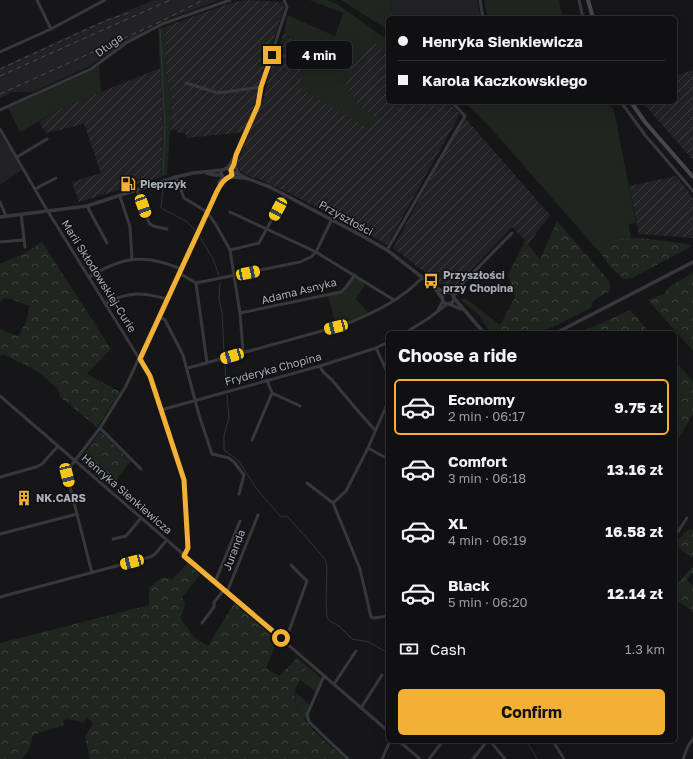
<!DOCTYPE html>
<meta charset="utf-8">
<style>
:root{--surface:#101012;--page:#1e1e20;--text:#f1f3f6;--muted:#9c9d9f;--line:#303032;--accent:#f2b134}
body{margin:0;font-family:"Golos Text",sans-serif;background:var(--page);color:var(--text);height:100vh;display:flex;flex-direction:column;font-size:15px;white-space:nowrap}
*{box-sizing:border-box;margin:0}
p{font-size:13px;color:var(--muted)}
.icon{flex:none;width:22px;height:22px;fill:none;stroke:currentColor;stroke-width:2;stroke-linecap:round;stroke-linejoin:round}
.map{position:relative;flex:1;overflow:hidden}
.details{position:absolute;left:386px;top:331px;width:291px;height:412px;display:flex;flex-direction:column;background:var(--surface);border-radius:6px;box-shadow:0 4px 16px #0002,0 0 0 1px var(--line)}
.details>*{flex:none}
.hud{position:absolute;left:386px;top:16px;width:291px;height:88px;border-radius:6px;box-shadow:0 4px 16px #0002,0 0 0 1px var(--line);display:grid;align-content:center;height:88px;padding:0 12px;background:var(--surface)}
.end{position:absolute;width:18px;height:18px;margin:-9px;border:5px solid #f2b134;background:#111;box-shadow:0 0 0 2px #111}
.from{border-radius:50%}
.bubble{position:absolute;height:28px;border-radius:6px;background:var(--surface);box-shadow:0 4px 16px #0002,0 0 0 1px var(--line);font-size:13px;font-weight:700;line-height:28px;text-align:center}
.car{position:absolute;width:12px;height:24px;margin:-12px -6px;border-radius:5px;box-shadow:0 0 3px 1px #0007;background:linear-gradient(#f5c518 24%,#345 0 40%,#f5c518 0 76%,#345 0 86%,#f5c518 0)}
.hud b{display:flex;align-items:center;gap:14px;height:38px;font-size:15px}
.hud b+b{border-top:1px solid var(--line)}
.hud i{width:10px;height:10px;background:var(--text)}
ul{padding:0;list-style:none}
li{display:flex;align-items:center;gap:12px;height:56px;margin:0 8px 6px;padding:0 4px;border:2px solid transparent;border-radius:6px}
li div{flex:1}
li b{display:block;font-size:15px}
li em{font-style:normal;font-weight:700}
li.on{border-color:var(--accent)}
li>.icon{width:36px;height:36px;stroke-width:1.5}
h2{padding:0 12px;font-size:18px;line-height:48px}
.pay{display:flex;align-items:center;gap:10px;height:44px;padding:0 12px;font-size:15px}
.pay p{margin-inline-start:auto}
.action{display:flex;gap:8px;margin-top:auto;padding:8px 12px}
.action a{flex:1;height:46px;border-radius:6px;background:var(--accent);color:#111;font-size:16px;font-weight:700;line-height:46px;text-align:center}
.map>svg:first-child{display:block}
</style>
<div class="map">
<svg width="693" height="759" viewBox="0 0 693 759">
<defs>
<pattern id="industrial-furrows" width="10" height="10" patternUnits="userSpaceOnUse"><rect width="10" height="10" fill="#222225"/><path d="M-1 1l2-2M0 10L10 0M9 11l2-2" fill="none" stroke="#3f3f43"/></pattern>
<pattern id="forest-crowns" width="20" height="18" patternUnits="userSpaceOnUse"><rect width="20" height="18" fill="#1e261f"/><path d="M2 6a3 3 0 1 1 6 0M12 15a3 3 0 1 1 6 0" fill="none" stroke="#3c433d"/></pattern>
</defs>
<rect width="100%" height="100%" fill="#161618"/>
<g fill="#222225">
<path d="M154 0H220L171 18 151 27 109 53 88 67 64 78 33 92H13L0 98V68L86 28Z"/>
<path d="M390 0H477L481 18H393Z"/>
<path d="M0 133 22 170 0 185Z"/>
</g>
<g fill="url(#industrial-furrows)">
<path d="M247 0 283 2 284 8 260 80 256 101 244 132 187 138 185 133H178L177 130 170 131 171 95 166 78 164 27 230 3Z"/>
<path d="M284 33 304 48 312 50 301 82 366 127 377 118 357 104 342 81 372 40 388 54V102H449L460 114 387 245 361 230 293 195 259 179 251 177 243 173 237 167 238 160 264 97 268 78Z"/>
<path d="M160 68 163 128 161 177 79 202 72 182 101 173 84 124 46 133 39 122 62 108Z"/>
<path d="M693 70V160L642 102H675V76Z"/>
<path d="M464 117 550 215 528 244 512 227 451 290 439 283 393 248Z"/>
<path d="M676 176 689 192 693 199V238L639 234 629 186Z"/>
</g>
<g fill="#1e261f">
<path d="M309 0H327L337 4 388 40V54L372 40 342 81 357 104 377 118 366 127 299 88 312 51 304 48 284 33 287 15 335 36 343 13Z"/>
<path d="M341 0H390L393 18H388V30Z"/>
<path d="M484 0H559L563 18H488Z"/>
<path d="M164 27 166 78 171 95 170 131 167 175 161 177 163 128 158 28Z"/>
<path d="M99 66 101 92 62 108 20 132 8 108 93 70Z"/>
<path d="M465 102H604L609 105 614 110 636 223 629 224 631 239 620 240 604 247 602 255 488 125Z"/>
<path d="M353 276 366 283 356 299 368 312 364 316 336 326 328 296 341 293Z"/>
<path d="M465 298 500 325 496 333H490L479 315 461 300Z"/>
<path d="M593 301 591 308 557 325 537 333H523L545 325Z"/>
<path d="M308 667 322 679 316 692 300 680Z"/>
<path d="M295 692 310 705 304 720C297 710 295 704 295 692Z"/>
</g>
<g fill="url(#forest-crowns)">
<path d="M557 221 610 282V291C585 305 551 327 523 333 515 335 504 333 496 333L515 297 508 275 525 241 540 259Z"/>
<path d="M641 238 687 244 692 246 632 278 623 279 609 265 602 255C603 252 603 249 605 246 613 237 630 239 641 238Z"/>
<path d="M42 242 111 349 87 374 120 392 97 427 60 397 58 389 42 375 32 368 4 355 0 356V329L18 336C25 326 28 318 29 306L8 298 3 299 0 303V264L25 253Z"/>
<path d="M693 273V351L648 300 664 294 669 287Z"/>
<path d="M630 310 650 333H578L609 320Z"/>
<path d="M675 361 693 381V414L675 444Z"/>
<path d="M99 433H102L130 461 111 488 81 461V459Z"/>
<path d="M688 530H693V556L691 557 677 547 675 542Z"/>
<path d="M188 563 200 575 182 597 185 605 180 618 195 638 208 646 234 603 278 641 266 668 279 676 297 658 308 667C303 675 296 684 295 692 290 716 329 744 345 759H90L85 737 92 725 91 720 87 718 83 723 66 718 63 722 64 725 33 735 29 750 22 759H0V643L149 605V588L162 577 173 579Z"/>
<path d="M693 567V573L686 580 693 585V612L675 599V585L681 580Z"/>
</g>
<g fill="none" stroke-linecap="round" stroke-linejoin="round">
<g stroke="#2c353c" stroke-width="1">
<path d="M160 29 165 128 163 174"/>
<path d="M163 188 161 208 186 221 195 230"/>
<path d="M200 237 213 259 219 275"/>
<path d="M220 283 219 299 222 312 224 353"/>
<path d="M225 362 226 388"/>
<path d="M227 395 229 418 224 435V450L238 460 256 488 281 517 286 516 289 518 325 559 327 567 326 600 327 618 330 621 339 626 352 639 369 642 388 653"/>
<path d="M675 587 693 568"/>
<path d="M525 741 531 748 537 759"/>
</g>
<g stroke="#37383d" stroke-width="3">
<path d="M37 0 51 29"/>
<path d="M480 0 483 18"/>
<path d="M579 0 583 18"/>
<path d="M0 52 51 29 105 0"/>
<path d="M186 83 218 93 261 87"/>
<path d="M621 102 645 135 693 191"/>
<path d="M0 110 91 69 126 43 162 24 230 0"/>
<path d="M0 129 44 205 150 376 185 480 187 548 184 556"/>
<path d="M17 157 47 139"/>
<path d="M234 164 239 174"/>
<path d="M227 168 236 155 258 105 261 87 287 7 284 0"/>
<path d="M231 170 234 164 236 157"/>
<path d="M176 177 184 198 207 212 216 225 230 250 240 313 243 352"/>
<path d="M219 188V182L223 177"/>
<path d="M35 189 56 178"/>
<path d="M137 190 149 223 153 226 167 229"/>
<path d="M120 196 130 227 132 259"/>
<path d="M0 202 6 216"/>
<path d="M87 206 107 243"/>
<path d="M230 212 316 252 394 300"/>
<path d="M21 214 25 247"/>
<path d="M0 242 23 240"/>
<path d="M230 250 259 243 285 195"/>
<path d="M387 250 465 116 452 102"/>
<path d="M179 273 196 283 207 363"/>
<path d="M89 277C122 257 144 253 181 269"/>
<path d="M196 283 300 262 311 257 316 252 332 219"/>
<path d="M449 292 462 284 512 233"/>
<path d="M454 296 460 287"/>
<path d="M105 304C128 291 142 292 167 299"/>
<path d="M438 310 443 301"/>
<path d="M240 313 341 292 346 287 355 275"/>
<path d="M159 316 165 320 183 355 199 415 212 454 229 458 234 462 244 475 239 494"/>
<path d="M405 333 429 318 447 304"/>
<path d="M376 348 388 374"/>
<path d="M320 366C322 373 327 375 332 380 346 397 360 414 375 430"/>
<path d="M188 368 343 325C370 315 402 299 422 278"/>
<path d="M267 380 272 393"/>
<path d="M0 396 388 731"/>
<path d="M161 410 320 366 376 348 388 342"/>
<path d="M100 428 141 469"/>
<path d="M252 440 272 393 300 406"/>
<path d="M368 448 388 459"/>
<path d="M0 477 36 467 42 464 58 446"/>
<path d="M307 483 333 503 360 569 371 617 374 618 388 616"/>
<path d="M333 503 346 491 368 448 388 402"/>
<path d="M0 534 77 514"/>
<path d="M675 536 687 518"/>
<path d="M113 539 126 536 141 518"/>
<path d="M92 573 67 475V471L100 428 126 386 207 212 219 188 226 179"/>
<path d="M215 582 240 521"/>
<path d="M227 592 258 515"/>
<path d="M0 597 150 557 155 554 166 541"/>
<path d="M202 623 214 607V602L224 590"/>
<path d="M285 642 307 581 291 565"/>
<path d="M324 676 307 715 309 722 348 759"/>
<path d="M334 684 356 651"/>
<path d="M361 708 382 675"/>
<path d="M399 741 420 759"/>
<path d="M490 741 505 759"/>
<path d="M553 741 564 759"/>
<path d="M382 759 390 741"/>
<path d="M429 759 443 741"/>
<path d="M473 759 487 741"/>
<path d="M683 759 688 746 693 739"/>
</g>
<g stroke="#37383d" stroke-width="3.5">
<path d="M232 172 239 174 246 178 270 187 364 237 387 250 432 285 446 293"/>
<path d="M207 173 214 175H221"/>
<path d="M230 177 245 178"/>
<path d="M0 217 87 206 176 177 193 173 222 170 227 168 232 172 230 177 226 179 223 177 221 173 222 170"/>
<path d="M434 287 442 298"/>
<circle cx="448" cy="298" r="6"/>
<path d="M454 298 484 333"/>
<path d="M449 304 461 309"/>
<path d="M556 333 693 262"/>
</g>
<g stroke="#45474d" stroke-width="4">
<path d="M588 0 593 18"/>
<path d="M631 102 645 122 693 177"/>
</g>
<g stroke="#4a4c52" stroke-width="1" stroke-dasharray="5 4" stroke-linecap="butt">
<path d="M0 69 105 21 131 12"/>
<path d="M0 76 170 0"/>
<path d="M0 94 162 21 203 0"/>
</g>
</g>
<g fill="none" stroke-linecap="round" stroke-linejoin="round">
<path stroke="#f2b134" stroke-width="5" d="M272 55 261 87 258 105 236 155 234 164 231 170 232 175C230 177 228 177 226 179 220 183 216 193 213 200L140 359 150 376 184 480 188 548 184 556 281 638"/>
</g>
<defs>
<g id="fuel-bare" transform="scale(1.2)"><path d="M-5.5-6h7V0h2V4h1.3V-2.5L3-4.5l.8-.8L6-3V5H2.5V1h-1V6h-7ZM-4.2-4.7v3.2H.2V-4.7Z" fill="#f2b134" stroke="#111113" stroke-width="2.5" paint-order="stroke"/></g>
<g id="bus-bare" transform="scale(1.2)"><path d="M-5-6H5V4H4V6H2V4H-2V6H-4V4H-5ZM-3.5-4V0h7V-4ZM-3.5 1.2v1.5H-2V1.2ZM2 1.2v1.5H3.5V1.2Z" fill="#f2b134" stroke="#111113" stroke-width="2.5" paint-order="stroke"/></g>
<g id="building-bare" transform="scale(1.2)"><path d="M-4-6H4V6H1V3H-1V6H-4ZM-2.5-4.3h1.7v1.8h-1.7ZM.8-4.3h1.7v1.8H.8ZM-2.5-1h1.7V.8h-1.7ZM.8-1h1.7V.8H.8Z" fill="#f2b134" stroke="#111113" stroke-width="2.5" paint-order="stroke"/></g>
</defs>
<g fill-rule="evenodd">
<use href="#fuel-bare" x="128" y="184"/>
<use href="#bus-bare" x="431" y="281"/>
<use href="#building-bare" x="24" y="498"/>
</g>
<g text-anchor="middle" stroke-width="3" stroke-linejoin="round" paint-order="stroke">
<g font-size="11" fill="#a8adb8" stroke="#111113">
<text transform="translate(109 45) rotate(-36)" y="4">Długa</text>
<text transform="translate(346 218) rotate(29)" y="4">Przyszłości</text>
<text transform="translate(99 276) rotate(58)" y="4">Marii Skłodowskiej-Curie</text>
<text transform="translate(299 291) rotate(-14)" y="4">Adama Asnyka</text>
<text transform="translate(273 369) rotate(-15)" y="4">Fryderyka Chopina</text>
<text transform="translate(127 494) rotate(41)" y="4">Henryka Sienkiewicza</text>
<text transform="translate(234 550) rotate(-69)" y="4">Juranda</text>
</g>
<g font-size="11" font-weight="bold" fill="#a8adb8" stroke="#111113" text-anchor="start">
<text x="140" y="188">Pieprzyk</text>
<text x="443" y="279">Przyszłości<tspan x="443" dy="13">przy Chopina</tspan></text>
<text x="36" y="502">NK.CARS</text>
</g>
</g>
</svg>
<i class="end from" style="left:281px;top:638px"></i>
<i class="end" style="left:272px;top:55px"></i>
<div class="bubble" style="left:286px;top:41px;width:66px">4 min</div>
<i class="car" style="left:143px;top:206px;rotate:160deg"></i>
<i class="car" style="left:278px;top:209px;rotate:208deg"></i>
<i class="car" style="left:248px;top:273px;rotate:78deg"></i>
<i class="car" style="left:336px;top:327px;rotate:255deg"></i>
<i class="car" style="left:232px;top:356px;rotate:254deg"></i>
<i class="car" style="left:67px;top:475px;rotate:166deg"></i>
<i class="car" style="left:132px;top:562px;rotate:255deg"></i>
<div class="hud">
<b><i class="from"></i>Henryka Sienkiewicza</b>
<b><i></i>Karola Kaczkowskiego</b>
</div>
<section class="details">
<h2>Choose a ride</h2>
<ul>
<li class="on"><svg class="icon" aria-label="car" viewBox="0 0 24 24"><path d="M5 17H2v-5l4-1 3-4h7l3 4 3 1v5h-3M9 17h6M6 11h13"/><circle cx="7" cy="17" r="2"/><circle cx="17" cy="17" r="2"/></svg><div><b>Economy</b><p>2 min · 06:17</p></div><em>9.75 zł</em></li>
<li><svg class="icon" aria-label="car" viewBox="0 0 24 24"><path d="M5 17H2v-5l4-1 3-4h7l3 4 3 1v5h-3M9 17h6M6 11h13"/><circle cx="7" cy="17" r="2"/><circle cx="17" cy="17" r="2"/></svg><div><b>Comfort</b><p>3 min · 06:18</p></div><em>13.16 zł</em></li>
<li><svg class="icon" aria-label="car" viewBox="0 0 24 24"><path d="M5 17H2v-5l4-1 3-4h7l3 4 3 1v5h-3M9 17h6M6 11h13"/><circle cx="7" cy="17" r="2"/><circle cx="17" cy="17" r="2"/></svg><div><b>XL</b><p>4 min · 06:19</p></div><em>16.58 zł</em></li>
<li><svg class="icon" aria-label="car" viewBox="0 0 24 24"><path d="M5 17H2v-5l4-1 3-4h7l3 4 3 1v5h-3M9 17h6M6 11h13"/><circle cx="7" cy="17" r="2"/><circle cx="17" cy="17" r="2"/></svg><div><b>Black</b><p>5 min · 06:20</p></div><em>12.14 zł</em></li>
</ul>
<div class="pay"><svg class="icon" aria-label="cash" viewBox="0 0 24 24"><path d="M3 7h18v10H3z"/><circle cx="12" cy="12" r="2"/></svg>Cash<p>1.3 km</p></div>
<div class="action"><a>Confirm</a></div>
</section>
</div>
